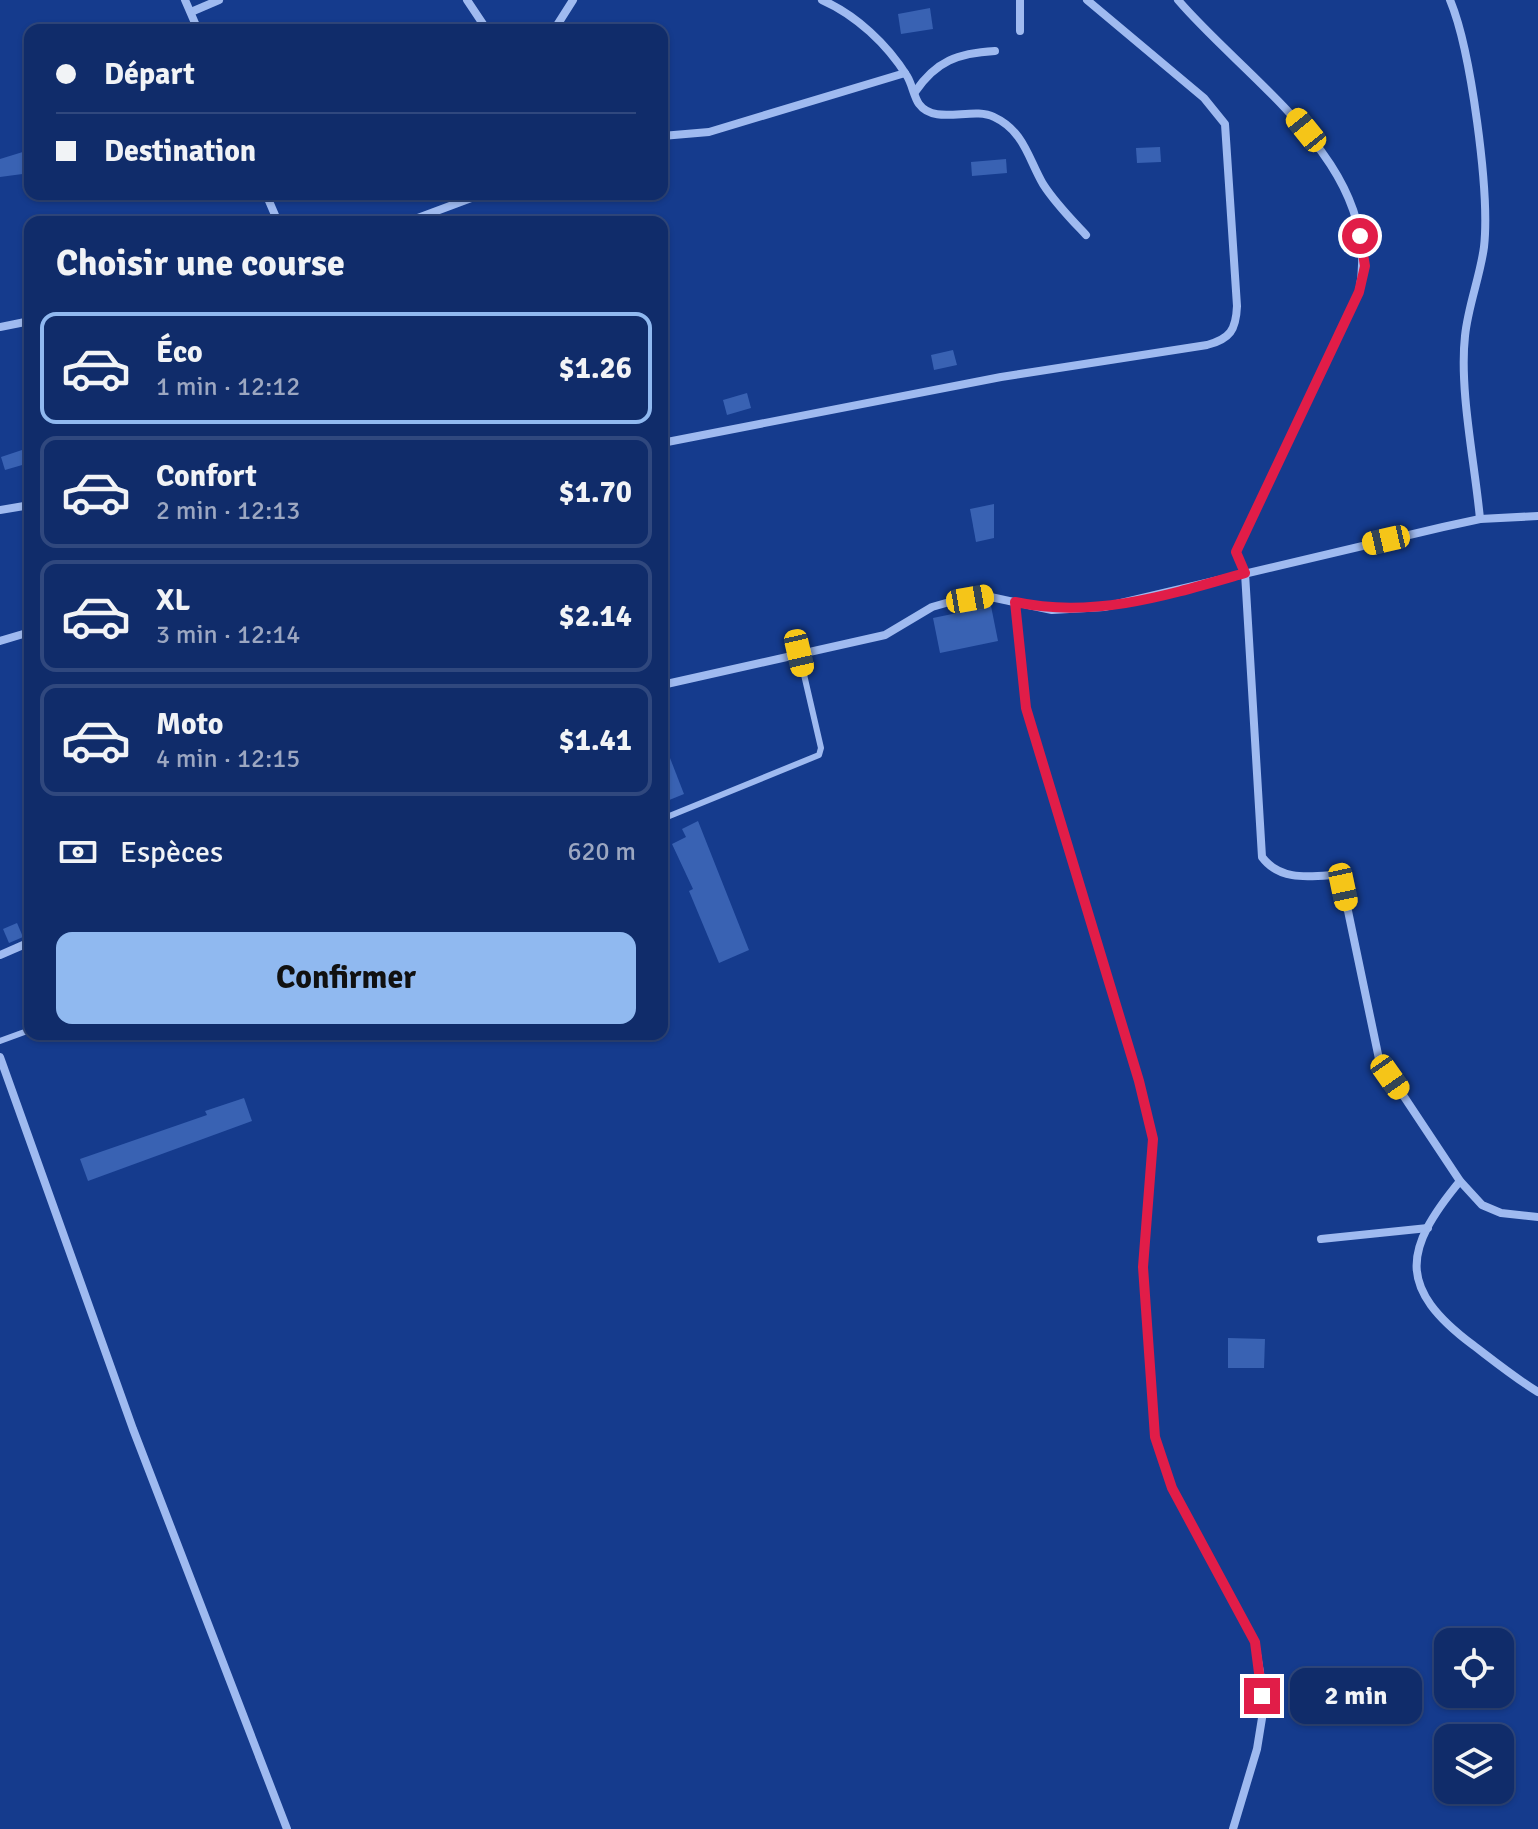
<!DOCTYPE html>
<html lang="fr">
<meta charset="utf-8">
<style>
:root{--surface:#102c6a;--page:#193470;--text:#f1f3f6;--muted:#9ca7c1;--line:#30487e;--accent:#90b9f0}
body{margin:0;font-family:Signika,sans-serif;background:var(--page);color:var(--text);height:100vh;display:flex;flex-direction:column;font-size:30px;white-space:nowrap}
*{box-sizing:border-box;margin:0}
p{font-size:26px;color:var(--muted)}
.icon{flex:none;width:44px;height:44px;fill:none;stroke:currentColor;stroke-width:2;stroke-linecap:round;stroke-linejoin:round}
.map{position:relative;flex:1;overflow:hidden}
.panel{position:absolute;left:24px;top:216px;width:644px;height:824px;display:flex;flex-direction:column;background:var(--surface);border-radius:16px;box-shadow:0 2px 6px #0004,0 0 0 2px var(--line)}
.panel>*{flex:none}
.banner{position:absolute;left:24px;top:24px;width:644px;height:176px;border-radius:16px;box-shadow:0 2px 6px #0004,0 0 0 2px var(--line);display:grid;align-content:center;height:176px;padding:0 32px;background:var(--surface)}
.fabs{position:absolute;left:1434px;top:1628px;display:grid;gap:16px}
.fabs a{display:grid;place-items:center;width:80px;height:80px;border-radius:16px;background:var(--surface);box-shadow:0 2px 6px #0004,0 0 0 2px var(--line);font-size:40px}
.end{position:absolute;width:36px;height:36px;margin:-18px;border:10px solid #e11d48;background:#fff;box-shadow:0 0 0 4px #fff}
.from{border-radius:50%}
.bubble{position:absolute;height:56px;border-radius:16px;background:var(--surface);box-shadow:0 2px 6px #0004,0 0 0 2px var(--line);font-size:26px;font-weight:700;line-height:56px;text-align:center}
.car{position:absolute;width:24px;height:48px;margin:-24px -12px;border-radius:10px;box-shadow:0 0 6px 2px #0007;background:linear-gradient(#f5c518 24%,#345 0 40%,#f5c518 0 76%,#345 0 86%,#f5c518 0)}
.banner b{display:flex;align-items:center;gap:28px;height:76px;font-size:30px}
.banner b+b{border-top:2px solid var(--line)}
.banner i{width:20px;height:20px;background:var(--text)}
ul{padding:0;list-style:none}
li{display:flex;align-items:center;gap:24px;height:112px;margin:0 16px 12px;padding:0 16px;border:4px solid var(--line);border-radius:16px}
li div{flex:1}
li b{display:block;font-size:30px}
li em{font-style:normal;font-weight:700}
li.on{border-color:var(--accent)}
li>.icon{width:72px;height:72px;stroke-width:1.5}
h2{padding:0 32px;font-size:36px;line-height:96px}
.pay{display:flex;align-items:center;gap:20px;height:88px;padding:0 32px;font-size:30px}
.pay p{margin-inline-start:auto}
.cta{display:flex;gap:16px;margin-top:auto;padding:16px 32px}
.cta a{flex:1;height:92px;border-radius:16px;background:var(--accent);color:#111;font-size:32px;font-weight:700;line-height:92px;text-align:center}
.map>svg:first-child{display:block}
</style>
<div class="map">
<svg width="1538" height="1829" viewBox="0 0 1538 1829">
<rect width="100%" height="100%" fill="#153b8d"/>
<g fill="#3962b3">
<path d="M930 8 933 29 901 34 898 14Z"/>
<path d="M1160 147 1161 162 1137 163 1136 148Z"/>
<path d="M26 151 30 173 0 177V159Z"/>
<path d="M1006 159 1007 173 972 176 971 162Z"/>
<path d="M953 350 957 365 934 370 931 355Z"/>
<path d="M747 393 751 408 727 415 723 400Z"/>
<path d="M25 449 29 463 5 470 1 457Z"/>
<path d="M994 504V538L976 542 970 509Z"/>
<path d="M991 606 998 641 940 653 933 618Z"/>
<path d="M663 740 684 794 662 803V741Z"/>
<path d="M698 821 749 950 719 963 689 891 693 889 672 844 686 837 682 829Z"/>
<path d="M17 923 23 937 9 943 3 929Z"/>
<path d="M244 1098 252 1121 88 1181 80 1159 207 1115 205 1111Z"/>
<path d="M1228 1338 1265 1339 1264 1368H1228Z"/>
</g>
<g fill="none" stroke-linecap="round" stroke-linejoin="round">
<g stroke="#9fbaf0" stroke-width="6">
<path d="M662 819 819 755 821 748 799 653"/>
<path d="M0 1041 30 1030"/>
</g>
<g stroke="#9fbaf0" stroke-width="8">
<path d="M185 0 198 30"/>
<path d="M467 0 487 30"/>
<path d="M822 0C856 15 887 44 907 76 912 84 914 97 919 104 935 126 973 106 994 117 1024 131 1028 158 1043 184 1055 203 1071 219 1086 235"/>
<path d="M1178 0C1248 82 1385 167 1359 292L1236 552 1245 573 1262 857C1279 880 1306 877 1332 875L1343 887 1379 1059 1460 1181 1482 1205 1501 1213 1538 1217"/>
<path d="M1450 0C1471 50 1490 193 1484 247 1480 277 1468 306 1465 336 1459 390 1475 464 1480 519"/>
<path d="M191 12 219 0"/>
<path d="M554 30 573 0"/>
<path d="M1020 31V0"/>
<path d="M915 92C936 61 958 53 995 51"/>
<path d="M662 136 709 132 905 73"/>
<path d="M266 194 278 222"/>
<path d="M407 222 482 194"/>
<path d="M0 327 30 321"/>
<path d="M662 443 1001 377 1207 345C1230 339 1236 330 1237 306L1225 124 1204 98 1087 0"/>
<path d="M0 510 30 505"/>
<path d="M1015 602 1026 708 1139 1081 1153 1139 1143 1267 1155 1437 1172 1488 1255 1642 1261 1679 1263 1712 1257 1749 1233 1829"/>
<path d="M0 641 30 632"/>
<path d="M662 685 885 635 932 607 953 601 986 596 1052 610 1104 607 1443 527 1480 519 1538 516"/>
<path d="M0 955 30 942"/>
<path d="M0 1057 133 1429 287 1829"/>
<path d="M1460 1181C1403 1250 1397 1288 1473 1345 1494 1361 1515 1378 1538 1392"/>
<path d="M1321 1239 1428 1228"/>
</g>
</g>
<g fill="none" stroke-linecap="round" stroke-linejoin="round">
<path stroke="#e11d48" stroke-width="10" d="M1262 1696 1255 1642 1172 1488 1155 1437 1143 1267 1153 1139 1139 1081 1026 708 1015 602C1094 619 1169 595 1245 573L1236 552 1359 292 1365 266 1360 236"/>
</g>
</svg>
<div class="fabs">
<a><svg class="icon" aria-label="locate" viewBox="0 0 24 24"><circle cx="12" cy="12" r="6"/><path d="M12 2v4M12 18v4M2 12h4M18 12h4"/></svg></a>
<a><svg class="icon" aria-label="layers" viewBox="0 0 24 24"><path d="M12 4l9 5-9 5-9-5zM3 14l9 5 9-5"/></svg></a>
</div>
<i class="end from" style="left:1360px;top:236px"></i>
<i class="end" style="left:1262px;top:1696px"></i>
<div class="bubble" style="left:1290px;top:1668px;width:132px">2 min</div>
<i class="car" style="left:1306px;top:130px;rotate:321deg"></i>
<i class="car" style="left:1386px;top:540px;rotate:257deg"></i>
<i class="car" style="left:970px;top:599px;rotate:80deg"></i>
<i class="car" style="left:799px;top:653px;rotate:167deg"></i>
<i class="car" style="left:1343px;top:887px;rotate:168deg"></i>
<i class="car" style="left:1390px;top:1077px;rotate:145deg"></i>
<div class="banner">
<b><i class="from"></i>Départ</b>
<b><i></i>Destination</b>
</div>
<section class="panel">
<h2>Choisir une course</h2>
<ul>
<li class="on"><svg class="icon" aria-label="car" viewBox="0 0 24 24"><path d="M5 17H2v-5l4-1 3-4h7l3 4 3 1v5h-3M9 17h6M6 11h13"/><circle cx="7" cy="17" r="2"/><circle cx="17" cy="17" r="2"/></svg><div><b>Éco</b><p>1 min · 12:12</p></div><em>$1.26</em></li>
<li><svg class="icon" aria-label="car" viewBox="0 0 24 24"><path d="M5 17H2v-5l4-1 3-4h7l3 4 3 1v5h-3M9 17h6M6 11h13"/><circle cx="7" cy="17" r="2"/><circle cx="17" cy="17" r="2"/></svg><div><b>Confort</b><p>2 min · 12:13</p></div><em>$1.70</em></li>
<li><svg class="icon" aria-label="car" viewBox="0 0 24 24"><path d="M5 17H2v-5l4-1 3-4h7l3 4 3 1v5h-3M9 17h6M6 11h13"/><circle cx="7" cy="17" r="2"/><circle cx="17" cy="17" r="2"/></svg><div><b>XL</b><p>3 min · 12:14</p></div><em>$2.14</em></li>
<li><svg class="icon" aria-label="car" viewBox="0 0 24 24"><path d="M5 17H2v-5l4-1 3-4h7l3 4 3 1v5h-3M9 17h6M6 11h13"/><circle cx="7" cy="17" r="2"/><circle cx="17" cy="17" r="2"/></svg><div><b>Moto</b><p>4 min · 12:15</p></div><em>$1.41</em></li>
</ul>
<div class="pay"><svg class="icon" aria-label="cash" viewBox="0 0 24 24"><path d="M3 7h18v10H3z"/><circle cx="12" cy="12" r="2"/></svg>Espèces<p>620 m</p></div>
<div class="cta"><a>Confirmer</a></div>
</section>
</div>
